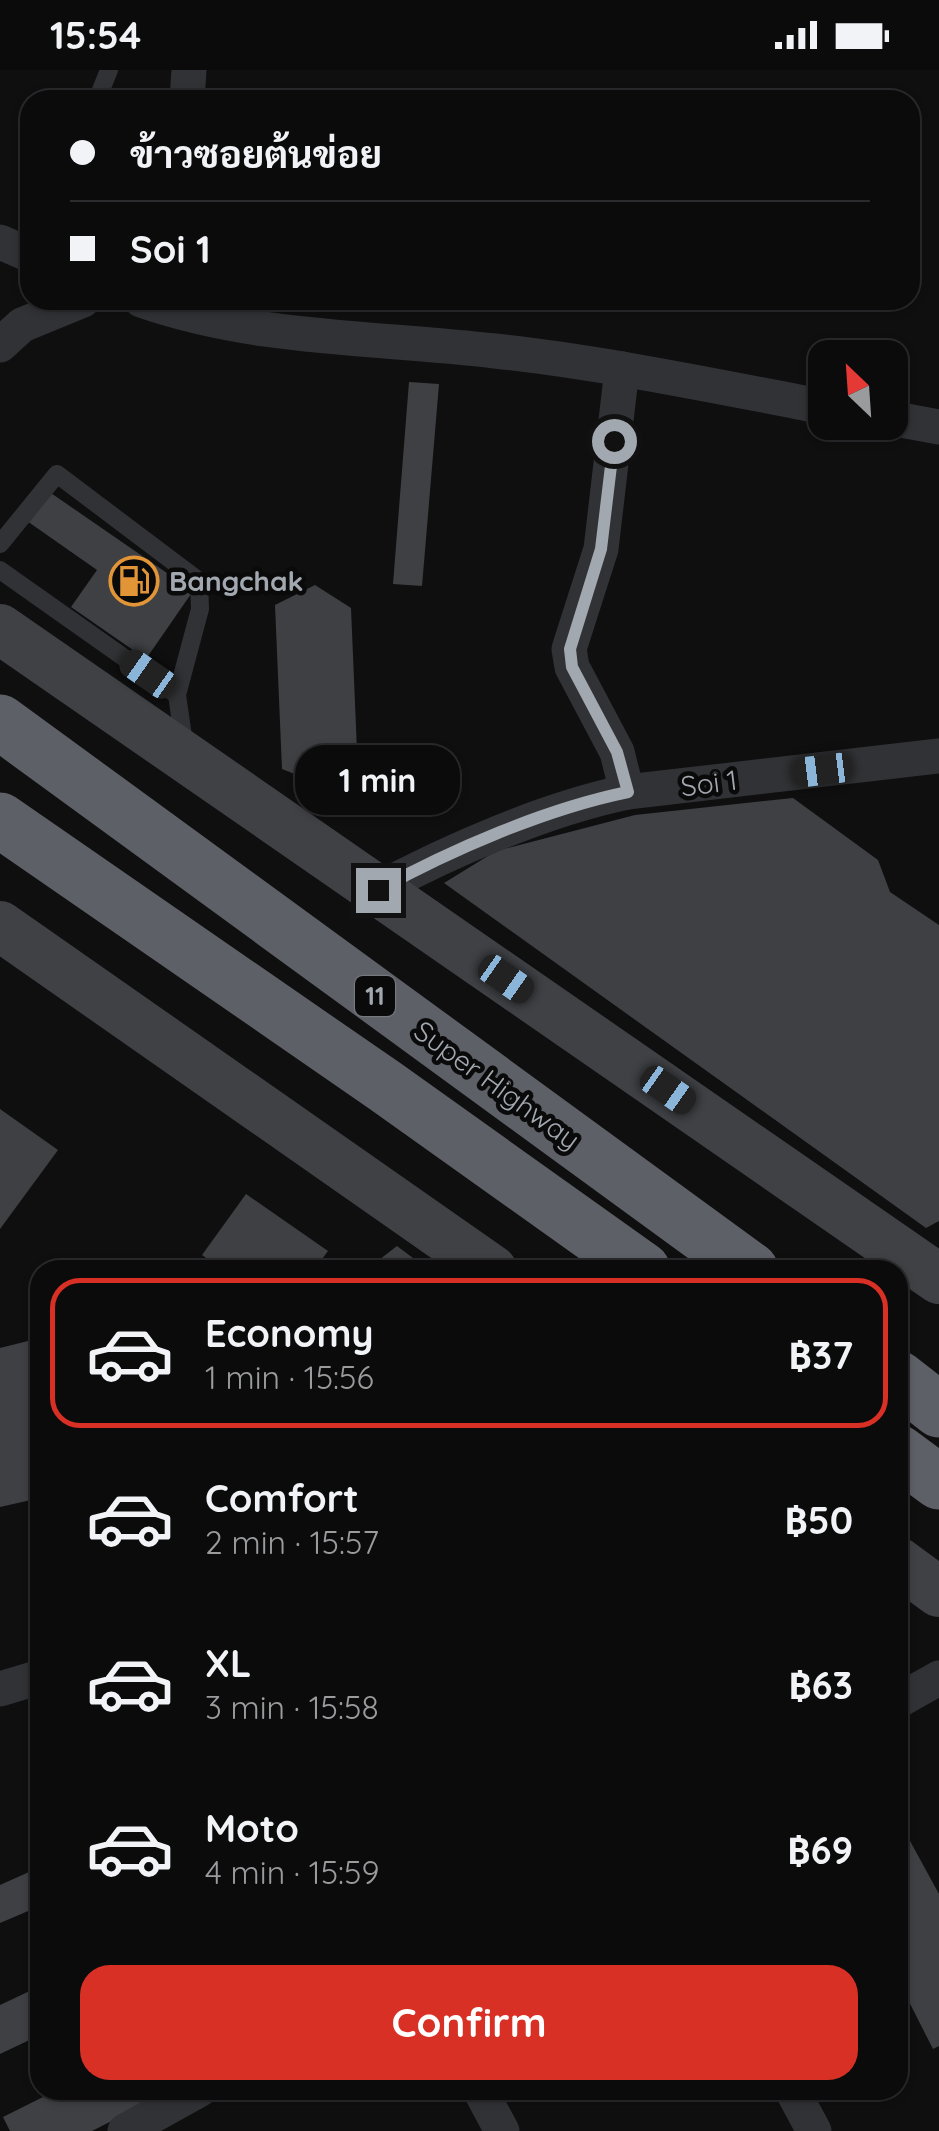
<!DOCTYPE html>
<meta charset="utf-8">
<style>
:root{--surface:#0b0b0c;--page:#19191a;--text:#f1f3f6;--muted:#9a9b9d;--line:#2b2b2d;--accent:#d93025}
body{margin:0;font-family:Quicksand,Sarabun,sans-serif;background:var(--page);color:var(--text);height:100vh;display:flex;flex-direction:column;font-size:38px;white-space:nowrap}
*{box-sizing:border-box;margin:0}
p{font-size:32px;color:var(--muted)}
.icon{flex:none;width:55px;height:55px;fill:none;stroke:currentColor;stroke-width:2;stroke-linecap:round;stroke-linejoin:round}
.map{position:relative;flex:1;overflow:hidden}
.drawer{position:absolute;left:30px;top:1190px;width:878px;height:840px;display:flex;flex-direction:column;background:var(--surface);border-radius:30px;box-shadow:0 2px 8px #0004,0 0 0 2px var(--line)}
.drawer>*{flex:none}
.hud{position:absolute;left:20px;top:20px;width:900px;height:220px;border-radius:30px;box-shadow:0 2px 8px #0004,0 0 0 2px var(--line);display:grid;align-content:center;height:220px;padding:0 50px;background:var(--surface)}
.needle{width:65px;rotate:335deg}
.buttons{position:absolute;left:808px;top:270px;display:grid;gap:20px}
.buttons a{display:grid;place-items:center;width:100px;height:100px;border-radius:20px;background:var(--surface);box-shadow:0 2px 8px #0004,0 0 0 2px var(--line);font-size:50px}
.end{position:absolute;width:45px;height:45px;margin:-22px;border:12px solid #a2a8b0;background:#111;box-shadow:0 0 0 5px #111}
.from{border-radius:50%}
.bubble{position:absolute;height:70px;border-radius:30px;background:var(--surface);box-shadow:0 2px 8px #0004,0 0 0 2px var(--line);font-size:32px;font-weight:700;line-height:70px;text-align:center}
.car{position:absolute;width:30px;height:60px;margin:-30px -15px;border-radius:12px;box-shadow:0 0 8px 2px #0007;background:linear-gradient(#222 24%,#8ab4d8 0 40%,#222 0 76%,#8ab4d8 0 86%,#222 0)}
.hud b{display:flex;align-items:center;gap:35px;height:95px;font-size:38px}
.hud b+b{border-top:2px solid var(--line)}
.hud i{width:25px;height:25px;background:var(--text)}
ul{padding:18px 0 0;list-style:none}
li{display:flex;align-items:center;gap:30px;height:150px;margin:0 20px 15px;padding:0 30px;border:5px solid transparent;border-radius:30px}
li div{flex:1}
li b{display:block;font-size:38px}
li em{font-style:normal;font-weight:700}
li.on{border-color:var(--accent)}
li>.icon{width:90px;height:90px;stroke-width:1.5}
.cta{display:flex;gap:20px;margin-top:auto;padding:20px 50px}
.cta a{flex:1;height:115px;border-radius:30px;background:var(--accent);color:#fff;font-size:40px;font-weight:700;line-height:115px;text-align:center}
.status{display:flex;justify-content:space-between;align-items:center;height:70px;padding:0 50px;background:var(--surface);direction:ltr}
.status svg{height:28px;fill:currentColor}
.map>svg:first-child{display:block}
</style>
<div class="status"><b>15:54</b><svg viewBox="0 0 49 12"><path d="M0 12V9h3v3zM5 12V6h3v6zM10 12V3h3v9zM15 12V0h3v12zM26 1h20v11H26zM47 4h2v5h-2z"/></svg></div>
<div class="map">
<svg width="939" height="2061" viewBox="0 0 939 2061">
<rect width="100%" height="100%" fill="#0f0f10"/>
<g fill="#3e4043">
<path d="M409 312 439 314 422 516 393 514Z"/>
<path d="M48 421 193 521 146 589 71 537 97 500 27 451Z"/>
<path d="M315 515 351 538 359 729 282 699 275 535Z"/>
<path d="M793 728 878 790 890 822 939 855V1151L926 1158 444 813 496 781 635 745Z"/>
<path d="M0 1039 58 1080 0 1159Z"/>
<path d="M246 1124 328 1181 314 1200H223L202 1185Z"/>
<path d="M397 1176 429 1200H366Z"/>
<path d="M40 1268V1428L0 1437V1278Z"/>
<path d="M898 1749 939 1824V1976L933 1979 898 1910Z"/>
<path d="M29 1802 40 1827V1836L0 1853V1815Z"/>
<path d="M34 1919 40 1932V1965L0 1984V1935Z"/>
<path d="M57 2020H141L147 2033 92 2061H10L3 2047Z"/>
</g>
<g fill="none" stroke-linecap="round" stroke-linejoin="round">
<g stroke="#313235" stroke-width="18">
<path d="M97 30 109 0"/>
<path d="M0 474 57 404 199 511 200 539 177 625 184 673"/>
<path d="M0 500 177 625"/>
</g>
<g stroke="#313235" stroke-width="35">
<path d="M187 30 189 0"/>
<path d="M0 172 30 185"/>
<path d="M141 230C255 270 376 267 495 281 605 293 715 316 825 337"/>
<path d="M0 275 22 255 83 230"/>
<path d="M622 299 601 479 569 579 572 597 617 682 627 722"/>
<path d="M890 348 939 357"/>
<path d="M377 820C451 780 546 739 627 722L939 686"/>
<path d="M0 1619 40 1607"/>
<path d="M898 1631 939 1608"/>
<path d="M480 2020 502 2061"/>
<path d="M792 2020 814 2061"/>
<path d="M125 2061 199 2020"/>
</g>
<g stroke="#3f4145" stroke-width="50">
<path d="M0 559 939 1209"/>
<path d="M0 856 492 1200"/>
<path d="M898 1492 939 1522"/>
</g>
<g stroke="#5d6066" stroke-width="55">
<path d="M0 652 751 1200"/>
<path d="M0 750 385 1016 643 1200"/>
<path d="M898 1308 939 1340"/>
<path d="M898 1382 939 1412"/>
</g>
</g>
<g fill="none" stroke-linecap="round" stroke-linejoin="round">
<path stroke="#a2a8b0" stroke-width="12" d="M378 820C451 780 545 739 628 722L617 682 572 597 570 579 601 479 614 371"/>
</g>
<defs>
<g id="fuel-ring" transform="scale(2.5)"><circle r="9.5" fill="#0a0a0b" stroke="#e19537" stroke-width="1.5"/><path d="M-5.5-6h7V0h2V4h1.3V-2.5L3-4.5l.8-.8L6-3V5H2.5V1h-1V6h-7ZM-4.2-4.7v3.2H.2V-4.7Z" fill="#e19537"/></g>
</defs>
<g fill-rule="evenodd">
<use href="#fuel-ring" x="134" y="511"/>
</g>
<g text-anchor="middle" stroke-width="9" stroke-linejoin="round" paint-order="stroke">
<rect fill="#0a0a0b" stroke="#74797e" stroke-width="2.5" x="355" y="906" width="40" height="40" rx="8"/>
<g font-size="25" font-weight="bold" fill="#a2a8b0">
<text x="375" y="935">11</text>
</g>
<g font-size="28" font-weight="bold" fill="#a2a8b0" stroke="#0a0a0b" text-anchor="start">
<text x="169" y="521">Bangchak</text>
</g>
<g font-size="28" fill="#a2a8b0" stroke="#0a0a0b">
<text transform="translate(709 713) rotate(-7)" y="10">Soi 1</text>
<text transform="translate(497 1015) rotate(36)" y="10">Super Highway</text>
</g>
</g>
</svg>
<div class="buttons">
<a><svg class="needle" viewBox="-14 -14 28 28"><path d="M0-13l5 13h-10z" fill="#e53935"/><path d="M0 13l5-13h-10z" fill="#9a9b9d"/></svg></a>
</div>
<i class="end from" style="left:614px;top:371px"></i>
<i class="end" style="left:378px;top:820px"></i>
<div class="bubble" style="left:295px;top:675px;width:165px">1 min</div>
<i class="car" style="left:148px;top:604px;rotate:305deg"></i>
<i class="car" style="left:822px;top:700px;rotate:263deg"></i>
<i class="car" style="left:506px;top:909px;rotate:125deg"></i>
<i class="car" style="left:668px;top:1020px;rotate:125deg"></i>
<div class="hud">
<b><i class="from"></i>ข้าวซอยต้นข่อย</b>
<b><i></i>Soi 1</b>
</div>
<section class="drawer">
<ul>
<li class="on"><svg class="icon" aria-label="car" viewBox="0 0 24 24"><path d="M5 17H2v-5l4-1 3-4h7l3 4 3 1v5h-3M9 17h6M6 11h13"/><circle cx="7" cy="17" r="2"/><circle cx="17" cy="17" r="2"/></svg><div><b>Economy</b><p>1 min · 15:56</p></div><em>฿37</em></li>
<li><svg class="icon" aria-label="car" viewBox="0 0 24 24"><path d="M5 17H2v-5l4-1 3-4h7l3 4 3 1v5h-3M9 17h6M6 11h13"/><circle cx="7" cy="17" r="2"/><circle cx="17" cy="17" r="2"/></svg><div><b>Comfort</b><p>2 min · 15:57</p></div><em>฿50</em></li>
<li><svg class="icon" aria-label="car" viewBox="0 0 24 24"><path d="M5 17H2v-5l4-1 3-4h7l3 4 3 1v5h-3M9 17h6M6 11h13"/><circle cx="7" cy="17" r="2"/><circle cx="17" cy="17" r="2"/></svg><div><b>XL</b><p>3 min · 15:58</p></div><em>฿63</em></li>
<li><svg class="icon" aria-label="car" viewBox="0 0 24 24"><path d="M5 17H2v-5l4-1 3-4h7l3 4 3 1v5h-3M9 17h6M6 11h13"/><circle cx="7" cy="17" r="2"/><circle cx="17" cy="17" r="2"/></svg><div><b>Moto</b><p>4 min · 15:59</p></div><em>฿69</em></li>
</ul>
<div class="cta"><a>Confirm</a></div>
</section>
</div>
